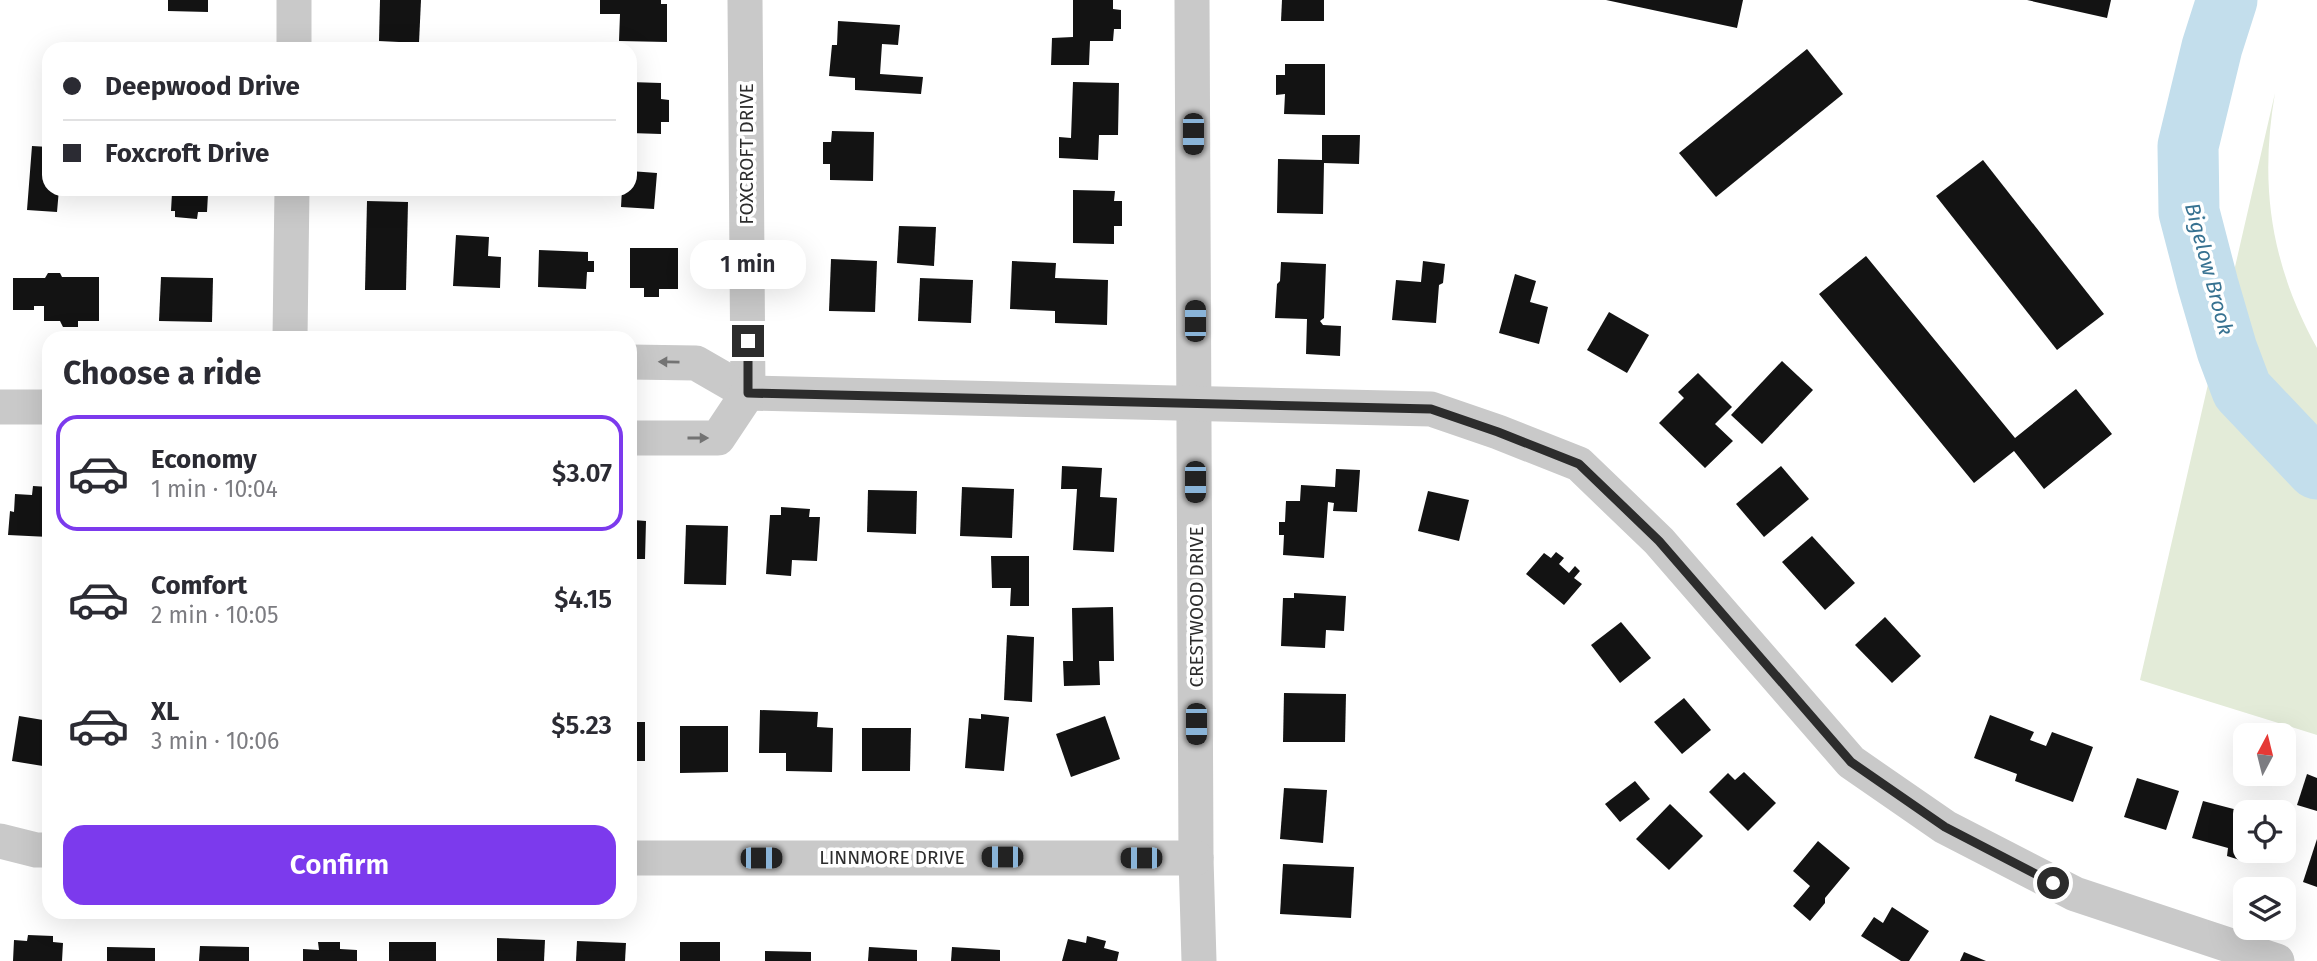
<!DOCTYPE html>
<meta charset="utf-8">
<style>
:root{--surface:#fff;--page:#f2f2f3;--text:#2b2b33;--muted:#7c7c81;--line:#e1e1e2;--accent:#7c3aed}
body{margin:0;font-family:"Fira Sans",sans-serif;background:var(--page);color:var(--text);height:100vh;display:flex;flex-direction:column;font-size:26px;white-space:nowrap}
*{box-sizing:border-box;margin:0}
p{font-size:23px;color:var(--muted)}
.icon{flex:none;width:38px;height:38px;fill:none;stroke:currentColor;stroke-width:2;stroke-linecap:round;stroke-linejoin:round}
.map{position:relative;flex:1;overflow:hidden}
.drawer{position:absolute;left:42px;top:331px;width:595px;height:588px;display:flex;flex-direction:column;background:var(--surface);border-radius:21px;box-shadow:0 7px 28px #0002}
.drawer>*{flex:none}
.banner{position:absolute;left:42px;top:42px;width:595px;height:154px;border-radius:21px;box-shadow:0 7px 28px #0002;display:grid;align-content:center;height:154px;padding:0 21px;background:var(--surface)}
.needle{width:46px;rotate:7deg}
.buttons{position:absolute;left:2233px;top:723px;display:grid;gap:14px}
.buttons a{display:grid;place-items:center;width:63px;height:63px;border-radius:14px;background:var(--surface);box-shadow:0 7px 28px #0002;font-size:35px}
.end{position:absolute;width:32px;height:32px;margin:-16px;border:9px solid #2c2c2c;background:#fff;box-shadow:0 0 0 4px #fff}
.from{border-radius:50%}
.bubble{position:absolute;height:49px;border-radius:21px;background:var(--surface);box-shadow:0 7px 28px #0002;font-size:23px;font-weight:600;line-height:49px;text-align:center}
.car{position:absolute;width:21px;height:42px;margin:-21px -10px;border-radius:9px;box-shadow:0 0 5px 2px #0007;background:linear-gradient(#222 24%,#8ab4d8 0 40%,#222 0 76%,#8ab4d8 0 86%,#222 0)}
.banner b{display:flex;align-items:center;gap:24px;height:66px;font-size:26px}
.banner b+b{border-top:2px solid var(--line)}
.banner i{width:18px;height:18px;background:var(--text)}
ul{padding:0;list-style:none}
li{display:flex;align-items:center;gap:21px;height:116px;margin:0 14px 10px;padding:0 7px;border:4px solid transparent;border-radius:21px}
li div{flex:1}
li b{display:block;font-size:26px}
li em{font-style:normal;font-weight:600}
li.current{border-color:var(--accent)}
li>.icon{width:63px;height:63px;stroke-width:1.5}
h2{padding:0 21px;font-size:32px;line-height:84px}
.primary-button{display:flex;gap:14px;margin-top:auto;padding:14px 21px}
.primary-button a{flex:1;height:80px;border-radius:21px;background:var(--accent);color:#fff;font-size:28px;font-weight:600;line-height:80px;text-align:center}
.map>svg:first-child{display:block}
</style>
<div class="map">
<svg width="2317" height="961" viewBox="0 0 2317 961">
<rect width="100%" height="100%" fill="#fff"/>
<path fill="#e3ebd8" d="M2275 93C2259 186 2271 265 2317 348V735L2140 680Z"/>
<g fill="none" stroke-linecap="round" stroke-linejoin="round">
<path stroke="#c3deec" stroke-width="61" d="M2227 0 2212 47 2188 146 2189 212 2208 285 2227 350 2242 390 2317 469"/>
</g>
<g fill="#131313">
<path d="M168 0H208V12L168 11Z"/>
<path d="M380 0H421L419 43 379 41Z"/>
<path d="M600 0H661V4H667V42L619 41 620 14H600Z"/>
<path d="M1073 0H1113V9L1121 10V29H1114L1113 41H1090L1089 65H1051L1052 38 1073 37Z"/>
<path d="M1282 0H1324V21H1281Z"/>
<path d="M1606 0H1743L1737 28Z"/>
<path d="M2027 0H2111L2107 18Z"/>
<path d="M838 21 900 25 898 45 882 44 880 74 923 77 921 94 855 90V78L829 76 832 45H837Z"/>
<path d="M1807 49 1843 94 1716 197 1679 153Z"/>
<path d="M1285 64H1325V115L1284 114 1285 94 1276 95V75H1285Z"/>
<path d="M630 82 661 83V99L669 100V122H661V134L630 133Z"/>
<path d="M1073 82 1119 83 1118 135H1099L1098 160 1059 158V137L1071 138Z"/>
<path d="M832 131 874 132 873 181 830 180V164H823V142H831Z"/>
<path d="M1322 135H1360L1359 164 1324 163 1323 214 1277 213 1278 159 1322 160Z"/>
<path d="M32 146 49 147V189H59L57 212 27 210Z"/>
<path d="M1983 160 2104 314 2057 350 1936 196Z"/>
<path d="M630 171 657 173 654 209 621 207 622 189H630Z"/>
<path d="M159 189H215V194H208L207 212H198L197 219 175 217V211H171L172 193 159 192Z"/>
<path d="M1073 190 1115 191 1114 201H1122V226H1114V244L1073 243Z"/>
<path d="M367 201 408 202 406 290H365Z"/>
<path d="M899 226 936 227 934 266 897 263Z"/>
<path d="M456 235 489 237 488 256 501 257 500 288 453 286Z"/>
<path d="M630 248H678V289H659V297H644V288H630Z"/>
<path d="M539 250 588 252V261H594V272H587L586 289 538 287Z"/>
<path d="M1866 256 2015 438 2076 389 2112 434 2044 489 2014 451 1974 483 1819 294Z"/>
<path d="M831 259 877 261 875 312 829 311Z"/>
<path d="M1012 261 1056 263 1055 278 1108 280 1107 325 1055 323V311L1010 309Z"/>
<path d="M1423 261 1445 264 1443 283 1439 285 1436 323 1392 320 1396 280 1421 282Z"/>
<path d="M1281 262 1326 264 1324 318 1320 321 1323 325 1341 326 1340 356 1306 354 1307 319 1275 318 1277 284 1280 281Z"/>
<path d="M48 273H60L62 277H99V321H78V327H63L60 321H44V306H34V310H13V278H45Z"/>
<path d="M1515 274 1536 281 1530 302 1548 307 1539 344 1499 333Z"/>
<path d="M161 277 213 278 212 322 159 321Z"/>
<path d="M920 278 973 280 971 323 918 321Z"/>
<path d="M1609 312 1649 335 1627 373 1587 350Z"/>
<path d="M1782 361 1813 390 1762 444 1731 415Z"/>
<path d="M1698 373 1732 407 1715 424 1733 441 1705 468 1659 423 1684 398 1678 392Z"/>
<path d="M1062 466 1102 468 1100 497 1117 498 1114 552 1073 550 1077 489H1061Z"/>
<path d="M1781 466 1809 499 1764 537 1736 504Z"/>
<path d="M1336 469 1360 470 1357 512 1333 511 1334 503 1328 502 1324 558 1283 555 1284 535H1279V522H1285L1286 501H1300L1301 485 1335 487Z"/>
<path d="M33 486 49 487V537L8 535 10 511 14 512 15 494 32 495Z"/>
<path d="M962 487 1014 489 1012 538 960 536Z"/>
<path d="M868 490 917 491 916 534 867 532Z"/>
<path d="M1428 491 1469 500 1459 541 1418 531Z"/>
<path d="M781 507 810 509 809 517H820L817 561 792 560 791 576 766 574 770 515H781Z"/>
<path d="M630 509H633V520L646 521 645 559H630Z"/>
<path d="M686 525 728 526 726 585 684 584Z"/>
<path d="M1812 536 1855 583 1825 610 1782 562Z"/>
<path d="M1556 552 1564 558 1559 564 1569 573 1575 566 1580 571 1574 578 1582 584 1564 605 1526 574 1544 553 1551 558Z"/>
<path d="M991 556H1029V606H1010L1011 588H992Z"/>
<path d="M1294 593 1346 596 1344 631 1326 630 1325 648 1281 646 1283 598H1294Z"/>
<path d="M1113 607 1114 661H1099L1100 685 1064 686 1063 661H1073L1072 608Z"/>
<path d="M1885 617 1921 656 1892 683 1855 645Z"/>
<path d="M1621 622 1651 658 1620 683 1591 645Z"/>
<path d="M1007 635 1034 637 1032 702 1004 700Z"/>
<path d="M1284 693 1346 694 1345 742H1283Z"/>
<path d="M1684 698 1711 730 1682 754 1654 722Z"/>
<path d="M760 710 818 712 817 727 833 728 832 772 786 771V753H759Z"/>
<path d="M981 714 1009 717 1004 771 965 768 969 718 981 719Z"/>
<path d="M1990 715 2034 732 2030 740 2046 746 2052 732 2093 747 2073 802 2015 781 2017 774 1974 758Z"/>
<path d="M19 716 49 721V767L12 761Z"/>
<path d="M1105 716 1120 759 1071 777 1056 734Z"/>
<rect x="630" y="722" width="15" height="39"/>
<path d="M680 726H728V772L680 773Z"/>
<path d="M862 728H911L910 771H862Z"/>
<path d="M1744 772 1776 803 1748 831 1709 792 1728 773 1735 780Z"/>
<path d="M2307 774 2317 778V811L2297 805Z"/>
<path d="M2137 778 2179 791 2166 830 2124 817Z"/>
<path d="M1635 781 1650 799 1620 822 1605 804Z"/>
<path d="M1284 788 1327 790 1323 843 1280 839Z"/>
<path d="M2203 801 2245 812V850H2262L2259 860 2244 856 2243 861 2227 856 2228 848 2192 838Z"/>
<path d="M1670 804 1703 836 1669 870 1636 839Z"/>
<path d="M2317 839V887L2303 882Z"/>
<path d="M1818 841 1850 868 1825 898V903L1810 921 1793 906 1810 886 1793 871Z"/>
<path d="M1283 864 1354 867 1351 918 1280 914Z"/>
<path d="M1892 907 1929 931 1909 961H1901L1861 936 1874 917 1883 923Z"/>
<path d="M28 935 53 936V942L63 943 62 961H13L14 940 27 941Z"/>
<path d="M1087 936 1106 941 1104 948 1119 952 1117 961H1062L1068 939 1086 943Z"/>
<path d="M497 938 545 940 544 961H497Z"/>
<path d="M577 941 626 943 625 961H576Z"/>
<path d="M318 942H340V949L357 950V961H303V949L319 950Z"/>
<rect x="389" y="942" width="47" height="19"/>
<rect x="680" y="942" width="40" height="19"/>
<path d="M200 946 249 947V961H199Z"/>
<path d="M107 947 155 948V961H107Z"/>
<path d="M869 947 917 950V961H868Z"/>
<path d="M952 947 1000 950V961H951Z"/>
<path d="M765 951 811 952V961H765Z"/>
<path d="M1964 952 1986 961H1960Z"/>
</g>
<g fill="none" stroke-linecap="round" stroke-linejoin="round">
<g stroke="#c9c9c9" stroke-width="35">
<path d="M745 0 748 393"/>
<path d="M1192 0 1196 858 1199 961"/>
<path d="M294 49V0"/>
<path d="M290 338 292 189"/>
<path d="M630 362 696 363 748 393 1431 409 1498 432 1579 464 1659 541 1851 762 1945 827 2075 894 2277 961"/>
<path d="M0 407H49"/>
<path d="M630 438H718L748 393"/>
<path d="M0 841 36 850H49"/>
<path d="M630 858H1196"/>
</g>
</g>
<defs><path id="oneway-solid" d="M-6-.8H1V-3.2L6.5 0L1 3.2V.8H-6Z" transform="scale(1.75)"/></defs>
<g fill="#737373">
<use href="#oneway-solid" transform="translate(669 362) rotate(-179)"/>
<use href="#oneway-solid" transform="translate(698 438)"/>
</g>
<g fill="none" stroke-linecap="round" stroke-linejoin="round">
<path stroke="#2c2c2c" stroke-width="9" d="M748 341V393L1431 409 1498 432 1579 464 1659 541 1851 762 1945 827 2053 883"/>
</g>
<g text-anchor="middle" stroke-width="7" stroke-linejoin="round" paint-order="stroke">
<g font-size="19" fill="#2c2c2c" stroke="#fff">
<text transform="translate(746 154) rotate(-90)" y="7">FOXCROFT DRIVE</text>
<text transform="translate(1196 607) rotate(-90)" y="7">CRESTWOOD DRIVE</text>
<text x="892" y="864">LINNMORE DRIVE</text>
</g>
<g font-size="21" font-style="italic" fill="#377291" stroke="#fff">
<text transform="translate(2209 269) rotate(75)" y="7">Bigelow Brook</text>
</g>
</g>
</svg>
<div class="buttons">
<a><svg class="needle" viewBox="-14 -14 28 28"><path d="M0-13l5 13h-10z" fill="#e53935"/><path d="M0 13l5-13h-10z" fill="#7c7c81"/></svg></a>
<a><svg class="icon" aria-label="locate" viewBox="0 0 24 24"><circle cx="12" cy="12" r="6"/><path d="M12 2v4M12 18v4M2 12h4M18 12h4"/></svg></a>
<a><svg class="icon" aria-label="layers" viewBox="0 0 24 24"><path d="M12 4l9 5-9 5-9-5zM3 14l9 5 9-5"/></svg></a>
</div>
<i class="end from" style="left:2053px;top:883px"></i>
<i class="end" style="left:748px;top:341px"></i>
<div class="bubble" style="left:690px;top:240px;width:116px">1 min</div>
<i class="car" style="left:1193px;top:134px;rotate:180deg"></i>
<i class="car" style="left:1195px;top:321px;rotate:0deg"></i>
<i class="car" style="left:1195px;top:482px;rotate:180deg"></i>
<i class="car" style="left:1196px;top:724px;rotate:180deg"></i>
<i class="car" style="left:1002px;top:857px;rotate:270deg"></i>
<i class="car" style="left:761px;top:858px;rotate:90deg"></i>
<i class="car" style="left:1141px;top:858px;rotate:270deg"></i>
<div class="banner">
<b><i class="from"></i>Deepwood Drive</b>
<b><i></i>Foxcroft Drive</b>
</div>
<section class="drawer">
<h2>Choose a ride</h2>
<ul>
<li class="current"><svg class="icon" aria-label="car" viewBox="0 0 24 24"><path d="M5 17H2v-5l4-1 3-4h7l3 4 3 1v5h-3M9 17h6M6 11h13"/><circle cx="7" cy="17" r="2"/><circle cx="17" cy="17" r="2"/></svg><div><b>Economy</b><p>1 min · 10:04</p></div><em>$3.07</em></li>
<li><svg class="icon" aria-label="car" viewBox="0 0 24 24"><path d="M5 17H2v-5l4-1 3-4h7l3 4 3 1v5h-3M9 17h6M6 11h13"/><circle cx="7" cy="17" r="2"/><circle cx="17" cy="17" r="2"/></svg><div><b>Comfort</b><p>2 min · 10:05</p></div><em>$4.15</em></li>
<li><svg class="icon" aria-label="car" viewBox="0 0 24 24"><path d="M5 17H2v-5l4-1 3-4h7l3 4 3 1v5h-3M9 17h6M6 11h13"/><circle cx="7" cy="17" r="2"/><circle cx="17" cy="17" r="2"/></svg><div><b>XL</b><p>3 min · 10:06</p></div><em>$5.23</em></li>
</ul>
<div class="primary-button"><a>Confirm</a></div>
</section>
</div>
